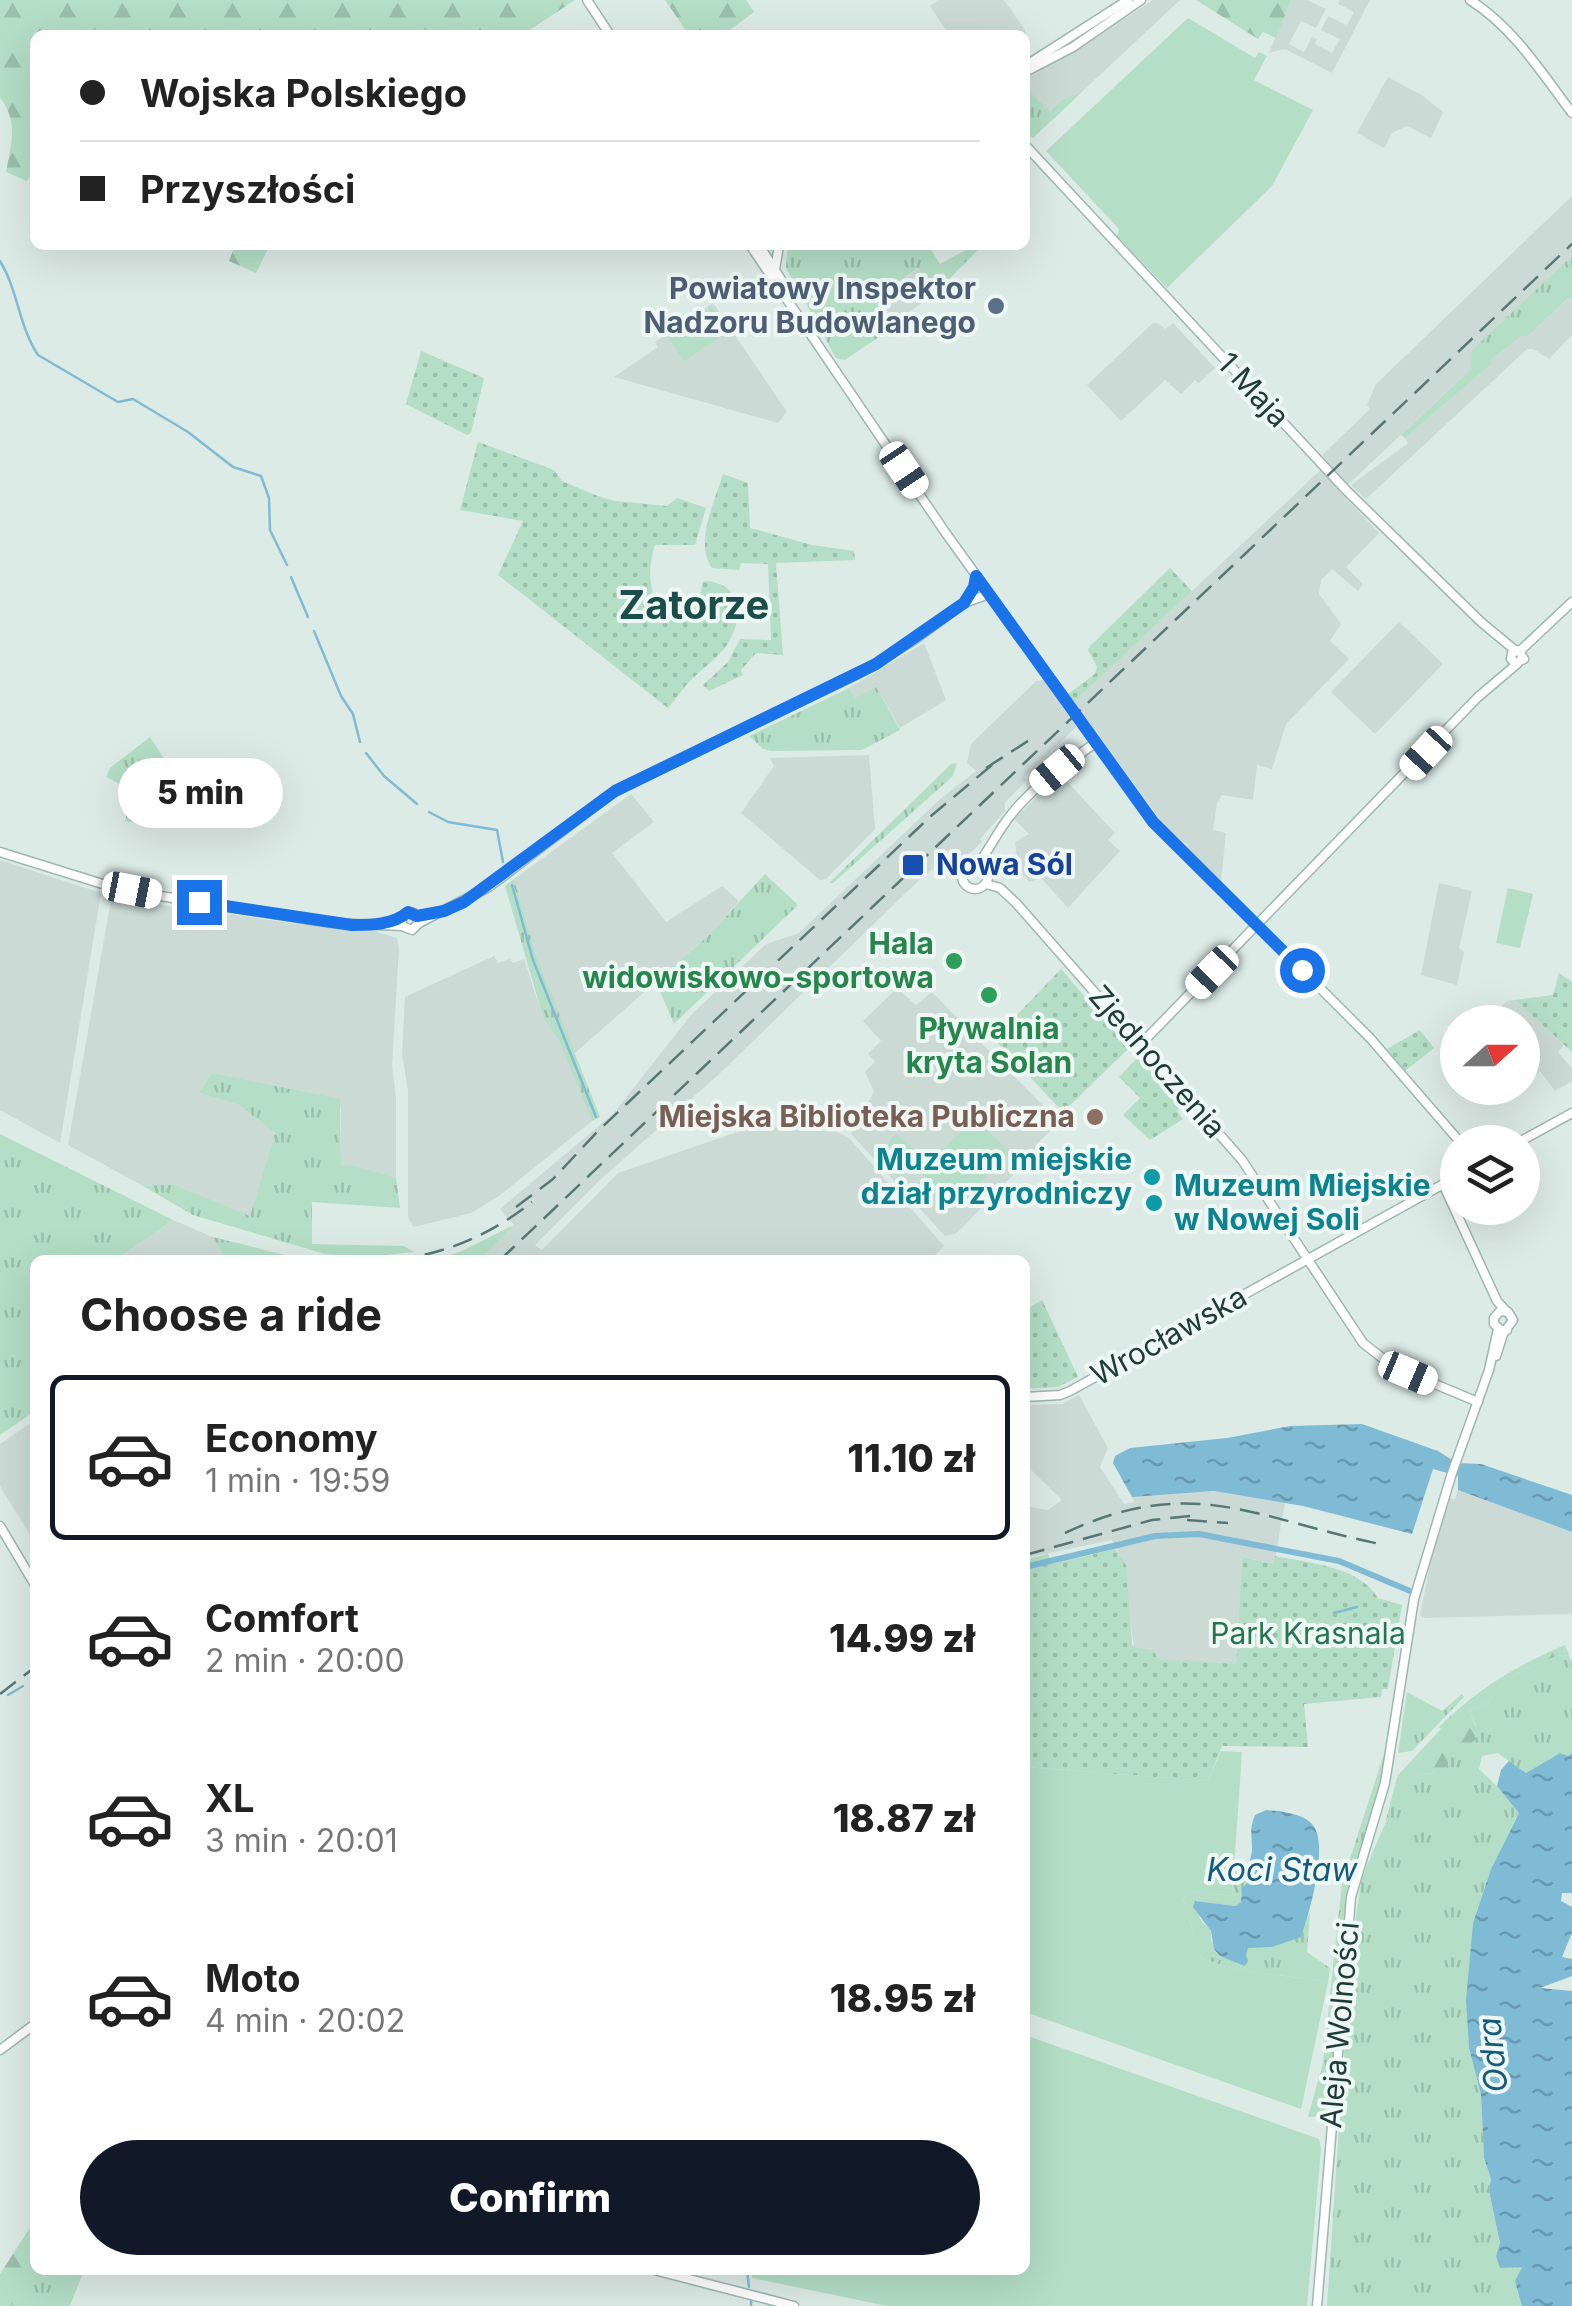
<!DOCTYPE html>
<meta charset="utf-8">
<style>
:root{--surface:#fff;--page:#f2f2f2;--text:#222;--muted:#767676;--line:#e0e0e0;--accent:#111827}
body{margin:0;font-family:Inter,sans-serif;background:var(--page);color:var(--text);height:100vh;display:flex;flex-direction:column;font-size:38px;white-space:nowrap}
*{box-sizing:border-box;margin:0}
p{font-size:32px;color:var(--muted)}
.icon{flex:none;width:55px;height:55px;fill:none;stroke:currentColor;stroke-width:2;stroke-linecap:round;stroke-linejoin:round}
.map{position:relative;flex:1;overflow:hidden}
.side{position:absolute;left:30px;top:1255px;width:1000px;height:1020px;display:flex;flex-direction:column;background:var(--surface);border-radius:15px;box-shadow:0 10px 40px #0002}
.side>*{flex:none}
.hud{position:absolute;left:30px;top:30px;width:1000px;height:220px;border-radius:15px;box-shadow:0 10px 40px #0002;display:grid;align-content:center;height:220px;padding:0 50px;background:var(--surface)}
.needle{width:65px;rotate:69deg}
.buttons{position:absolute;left:1440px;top:1005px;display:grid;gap:20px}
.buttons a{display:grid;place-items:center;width:100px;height:100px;border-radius:50%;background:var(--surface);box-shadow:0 10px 40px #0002;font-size:50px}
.end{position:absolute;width:45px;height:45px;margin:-22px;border:12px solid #1a73e8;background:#fff;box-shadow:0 0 0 5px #fff}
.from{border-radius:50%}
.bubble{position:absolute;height:70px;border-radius:35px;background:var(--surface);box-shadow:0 10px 40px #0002;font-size:32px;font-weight:800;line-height:70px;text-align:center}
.car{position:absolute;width:30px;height:60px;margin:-30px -15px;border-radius:12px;box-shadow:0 0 8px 2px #0007;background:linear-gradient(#fff 24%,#345 0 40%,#fff 0 76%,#345 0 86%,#fff 0)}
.hud b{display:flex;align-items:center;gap:35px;height:95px;font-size:38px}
.hud b+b{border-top:2px solid var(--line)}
.hud i{width:25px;height:25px;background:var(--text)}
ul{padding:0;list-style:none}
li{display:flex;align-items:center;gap:30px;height:165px;margin:0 20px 15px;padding:0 30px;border:5px solid transparent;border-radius:15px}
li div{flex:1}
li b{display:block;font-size:38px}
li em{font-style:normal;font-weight:800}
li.current{border-color:var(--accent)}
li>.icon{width:90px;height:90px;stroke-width:1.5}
h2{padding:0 50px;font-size:45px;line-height:120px}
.button{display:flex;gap:20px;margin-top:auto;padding:20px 50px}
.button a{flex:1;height:115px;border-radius:60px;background:var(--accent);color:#fff;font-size:40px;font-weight:800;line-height:115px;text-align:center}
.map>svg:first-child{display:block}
</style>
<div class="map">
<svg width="1572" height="2306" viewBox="0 0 1572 2306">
<defs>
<pattern id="grass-tufts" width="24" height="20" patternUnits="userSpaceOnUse" patternTransform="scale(2.5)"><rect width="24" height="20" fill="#b4dec6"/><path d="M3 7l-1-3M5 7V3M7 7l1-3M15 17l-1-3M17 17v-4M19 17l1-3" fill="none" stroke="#9abfab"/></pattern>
<pattern id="forest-firs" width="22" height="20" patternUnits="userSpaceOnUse" patternTransform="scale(2.5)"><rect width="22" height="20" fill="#b4dec6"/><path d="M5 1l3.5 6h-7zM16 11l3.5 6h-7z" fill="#9abfab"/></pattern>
<pattern id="park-dots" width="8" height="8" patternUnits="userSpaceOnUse" patternTransform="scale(2.5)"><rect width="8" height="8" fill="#b4dec6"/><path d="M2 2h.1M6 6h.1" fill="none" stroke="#9abfab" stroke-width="1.8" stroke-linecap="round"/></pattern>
<pattern id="water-ripples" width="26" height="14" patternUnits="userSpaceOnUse" patternTransform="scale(2.5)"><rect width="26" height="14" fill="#80bbd5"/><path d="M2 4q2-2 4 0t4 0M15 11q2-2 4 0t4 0" fill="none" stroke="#6899ae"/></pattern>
</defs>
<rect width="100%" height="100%" fill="#ddebe7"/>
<g fill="#ccdad6">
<path d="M939 0H1004L1025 30 1026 35 1025 39V35H949L930 6Z"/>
<path d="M1153 0H1180L1054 118 1025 87V79L1074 52Z"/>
<path d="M1291 0H1307L1326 9 1316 28 1301 21 1289 44 1304 52 1312 37 1317 39 1315 44 1332 53 1340 39 1321 30 1328 16 1347 25 1354 12 1338 4 1339 0H1370L1332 73 1285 49 1269 53Z"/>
<path d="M1388 77 1423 96 1443 112 1431 138 1407 126 1392 133 1384 148 1357 133Z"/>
<path d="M1572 196V256L1473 350 1471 369 1340 492 1379 533 1346 567 1363 584 1358 591 1332 569 1321 580 1319 594 1341 624 1330 641 1349 659 1286 724 1272 769 1257 765 1253 800 1222 795 1217 803 1213 830 1226 833 1221 881 1187 848 1188 844 1179 841 1161 821 1074 702 1328 463 1322 455 1370 409 1367 405 1376 384Z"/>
<path d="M919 268 936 292 892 326 874 299Z"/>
<path d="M1569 297 1572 299V335L1549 359 1533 349H1527L1366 499 1351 485 1408 443 1405 438 1491 363 1490 359 1524 334 1527 337Z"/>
<path d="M713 303 787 412 778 423 614 377 658 347 655 342Z"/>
<path d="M1153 323H1158L1165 329 1173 323 1215 368 1199 383 1195 380 1181 394 1165 380 1121 421 1087 385Z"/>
<path d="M1399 622 1443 664 1375 734 1331 692Z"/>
<path d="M924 643 946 700 900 728 876 687 855 699 849 688Z"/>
<path d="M1044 680 1076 727 1024 777 1027 780 1005 802V811L980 839 982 842 947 874 932 869 913 886 717 1076 599 1181 535 1245 542 1250 618 1173 755 1126 838 1132 849 1138 944 1246 930 1260H480L514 1225 500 1209 613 1114 691 1015 766 944 799 933 939 800 976 771 967 763 971 744 1036 681Z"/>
<path d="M869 755 875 829 826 879 820 880 741 813 774 766 770 758Z"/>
<path d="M1060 774 1115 833 1108 840 1120 851 1068 908 1041 878 1029 882 1019 870 1015 842 1029 834 1014 819Z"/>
<path d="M631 794 654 822 612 853 666 922 722 886 739 901 710 934 574 1054 537 958 514 879Z"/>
<path d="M0 860 101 893 60 1143 0 1110Z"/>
<path d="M1439 883 1472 891 1459 948 1464 952 1457 985 1421 975Z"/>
<path d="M112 894 162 905 291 923 355 930 369 929 397 938 399 949 392 1065 396 1098V1178L341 1166V1108L211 1073 199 1093 239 1105 275 1133 250 1217 173 1184 143 1186 68 1145Z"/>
<path d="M494 956 498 963 510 959 513 963 524 959 543 1017 559 1041 592 1121 499 1196 471 1213 414 1227 408 1218V1090L402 1054 405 997Z"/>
<path d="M897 988 916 1005 932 992 1060 1123 1037 1143 1034 1153 965 1225 955 1234 945 1236 851 1134 874 1092 865 1072 875 1062 868 1054 881 1041 863 1021Z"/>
<path d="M1515 1000 1564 1045 1558 1052 1572 1069V1081L1555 1091 1540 1071 1523 1084 1522 1022H1480L1508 1001Z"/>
<path d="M173 1220 213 1237 226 1260H115Z"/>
<path d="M1079 1395 1108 1448 1100 1467 1124 1504 1134 1502 1132 1497 1142 1495 1214 1491 1285 1503 1274 1564 1242 1557 1236 1665 1157 1659 1154 1650 1134 1647 1121 1558 1112 1540 1025 1558V1506L1048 1510 1062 1500 1025 1464V1448L1030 1442 1025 1445V1405L1062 1404Z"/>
<path d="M35 1420V1543L0 1486V1444Z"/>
<path d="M1458 1490 1572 1532V1614L1424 1618 1420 1615 1432 1555 1450 1498 1455 1499Z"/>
</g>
<g fill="url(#grass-tufts)">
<path d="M1025 87 1050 112 1062 100 1081 93 1033 138 1025 134Z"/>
<path d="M796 245H928L940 264 975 245H983L936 292 918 268 874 299 892 328 845 360 836 358 786 268 787 251Z"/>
<path d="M1572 256V299L1569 297 1527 337 1523 335 1491 359 1492 363 1405 438 1401 435 1471 369 1472 350Z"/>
<path d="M876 687 900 730 862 750 771 751 763 749 749 736 849 688 855 698Z"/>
<path d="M150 737 178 780 159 793 149 825 125 821 132 790 106 777 110 768Z"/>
<path d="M957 763 953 776 833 883H829L951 764Z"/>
<path d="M765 874 798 905 674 1024 656 982 710 934Z"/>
<path d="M514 879 537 958 600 1117 592 1121 559 1041 543 1017 505 886Z"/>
<path d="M211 1073 340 1099 341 1166H355L396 1178 400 1208 312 1202V1244L404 1246 414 1252 367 1257 325 1254 193 1215 143 1186 173 1184 250 1216 275 1133 239 1105 199 1093Z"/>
<path d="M0 1134 173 1220 115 1260H35V1411L0 1435Z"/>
<path d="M514 1225 480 1260H430L460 1252Z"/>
<path d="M213 1237 304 1260H226Z"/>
<path d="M1569 1655 1572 1663V1753L1568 1756 1560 1753 1526 1773 1498 1753 1482 1756 1479 1769 1515 1804 1519 1812 1491 1869 1473 1923 1467 1998 1469 2048 1481 2095 1484 2158 1491 2179 1489 2191 1500 2243 1496 2256 1523 2266 1522 2306H1327L1351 1949 1362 1877 1385 1824 1396 1781 1404 1785 1411 1775 1433 1773 1449 1738 1476 1726 1469 1710 1489 1702 1502 1684 1518 1673 1556 1656Z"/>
<path d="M1407 1692 1442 1711 1462 1694 1464 1697 1412 1751 1398 1753Z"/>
<path d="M1384 1754 1387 1755C1382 1801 1359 1843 1350 1888 1336 1958 1336 2032 1331 2103L1322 2116 1308 2117 1323 2063 1342 1883Z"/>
<path d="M1234 1870 1248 1882 1242 1888 1241 1902 1236 1906 1195 1901 1200 1919 1211 1931V1940L1220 1957 1245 1955 1247 1948 1300 1937 1310 1911 1307 1952 1330 1968 1328 1982 1233 1969 1201 1958 1183 1899 1190 1891 1232 1896Z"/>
<path d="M34 2265 35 2270H84L70 2306H12Z"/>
</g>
<g fill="url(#forest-firs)">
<path d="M0 0H575L522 35H35V166L27 181 6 172C11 145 19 121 0 98Z"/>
<path d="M665 0H746L754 12 723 35H689Z"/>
<path d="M1196 0H1291L1276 38 1263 32 1258 39Z"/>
<path d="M235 245H270L256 273 229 261Z"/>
<path d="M1565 1645 1569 1655 1556 1656 1518 1673 1502 1684 1489 1702 1469 1710 1479 1735 1471 1744 1462 1745 1456 1737 1449 1738C1454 1773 1442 1772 1411 1775L1404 1786 1396 1781 1398 1775 1441 1729 1439 1727C1476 1690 1517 1665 1565 1645Z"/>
<path d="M35 2220V2265L12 2306H0V2274Z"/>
</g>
<g fill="url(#park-dots)">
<path d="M421 351 484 378 471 433 467 435 406 404Z"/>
<path d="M478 442 554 470 562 481 595 495 615 501 667 506 677 498 706 508 695 545H655C649 565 648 580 655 599H693L700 595 703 581C746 582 745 623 723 650 713 662 699 671 688 683 681 691 675 700 668 708L498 575 523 521 460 510Z"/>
<path d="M723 474 748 483 750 528 812 545 854 551 855 560 776 563 783 655 756 653 741 670 743 675 709 691 703 685 728 662 740 639 771 640 768 564 741 563 739 570 712 568C694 543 715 501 723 474Z"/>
<path d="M1170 568 1192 591 1074 702 1068 694 1095 674 1097 667 1088 650 1090 646Z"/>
<path d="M1061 969 1129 1048 1063 1112 994 1039Z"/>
<path d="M1559 973 1572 982V1052L1515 1000 1553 995Z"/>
<path d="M1420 1030 1434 1048 1405 1071 1387 1049Z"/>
<path d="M1141 1054 1184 1104 1177 1111 1183 1119 1150 1140 1123 1115 1140 1098 1119 1077Z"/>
<path d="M1042 1300 1078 1377 1058 1387 1025 1389V1310Z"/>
<path d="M1115 1549 1126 1565 1132 1644 1134 1647 1154 1650 1157 1659 1236 1664 1242 1557 1273 1564 1275 1556C1309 1563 1359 1566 1378 1598L1402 1605 1388 1689H1382L1381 1697 1304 1704 1308 1747 1222 1746 1208 1781 1025 1767V1560L1048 1554 1052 1564Z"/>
</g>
<g fill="#b4dec6">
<path d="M1188 18 1255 58 1259 52 1267 56 1254 80 1313 110 1272 186 1167 288 1117 236 1119 229 1046 151Z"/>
<path d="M712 307 729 331 684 361 668 337Z"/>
<path d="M1508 888 1533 894 1520 948 1496 943Z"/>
<path d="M975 1118 1010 1153 955 1208 920 1172Z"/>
<path d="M895 1134 918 1151 899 1178 879 1158Z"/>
<path d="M1221 1751 1242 1752 1232 1896 1190 1891 1183 1899 1201 1958 1233 1969 1328 1982 1301 2109 1025 2012V1767L1208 1781Z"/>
<path d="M1025 2035 1319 2139 1321 2150 1307 2306H887L752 2278 751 2270H1025Z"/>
</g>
<g fill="url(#water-ripples)">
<path d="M1362 1424 1438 1451 1457 1463 1481 1464 1572 1495V1532L1458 1490V1476L1433 1469 1412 1534 1303 1506 1214 1491 1132 1497 1113 1463 1115 1456 1130 1448 1227 1438 1290 1426Z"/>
<path d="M1560 1753 1568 1756 1572 1753V1893H1562L1561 1901 1572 1907V1933L1562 1957 1572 1959V1976L1540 1988 1572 1991V2306H1522L1515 2281 1522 2267 1500 2268 1496 2256 1500 2243 1489 2191 1491 2179 1484 2158 1481 2095 1469 2048 1466 2000 1473 1923 1491 1869 1519 1813 1497 1786 1501 1770 1509 1761 1526 1773Z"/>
<path d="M1266 1810C1279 1811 1301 1813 1311 1823 1331 1841 1309 1914 1301 1937L1272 1947 1248 1948 1246 1955 1248 1961 1245 1966 1220 1956 1214 1949 1211 1931 1193 1907 1195 1901 1236 1906 1241 1902 1242 1888 1248 1882C1244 1869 1252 1861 1252 1848 1252 1835 1249 1829 1255 1815Z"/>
</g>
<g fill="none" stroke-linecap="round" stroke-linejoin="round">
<g stroke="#80bbd5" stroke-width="2.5">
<path d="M0 261C18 290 19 327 38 355L118 402 133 399 188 432 233 467 261 476 269 498 270 530 287 565"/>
<path d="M291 577 308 617"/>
<path d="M314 631 341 696 353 714 360 742"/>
<path d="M366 753 384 776 417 804"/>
<path d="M429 812 448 822 497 830 503 862"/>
<path d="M512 885 533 960 596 1117"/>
<path d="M1334 1613 1357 1607"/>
<path d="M8 1695 23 1686"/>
<path d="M747 2270 749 2287"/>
<path d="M751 2301V2306"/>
</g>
<path stroke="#80bbd5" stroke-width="6" d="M1025 1567 1155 1536 1199 1534 1339 1561 1410 1591"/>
<g stroke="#9cb7b1" stroke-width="11">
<g id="secondary">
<path d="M587 0 610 35"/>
<path d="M1470 0C1514 28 1541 72 1572 113"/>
<path d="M1025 66 1128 0"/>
<path d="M1025 72 1073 47 1141 0"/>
<path d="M1025 145 1346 490 1481 622 1516 651"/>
<path d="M750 245 945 532 1153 821 1370 1038 1460 1142"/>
<path d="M759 245 787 289"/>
<path d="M775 270 779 245"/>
<path d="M1519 651 1524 659 1515 663 1511 659 1512 653 1522 649 1572 602"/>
<path d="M0 852 109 886 154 895 331 923 402 926"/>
<circle cx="975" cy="876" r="13"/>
<path d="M979 863C990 848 998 831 1010 816 1033 786 1065 765 1095 743"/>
<path d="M986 884 1000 888 1016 903 1242 1160 1363 1343 1394 1367 1478 1402"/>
<path d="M419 923 414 913 408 912 402 917V926L412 930 419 923 489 887 615 791 860 673 914 640 964 603 989 594"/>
<path d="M1141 1044 1478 697 1517 664"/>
<path d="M1519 1142 1572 1113"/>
<path d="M1443 1184 1497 1301 1506 1311"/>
<path d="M1496 1356 1503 1334 1513 1320 1508 1312 1500 1311 1494 1318V1324L1501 1330H1507"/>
<path d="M1025 1397 1060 1395 1070 1391 1458 1176"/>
<path d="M0 1526 35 1585"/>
<path d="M0 2050 35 2024"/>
<path d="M654 2270 794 2306"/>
<path d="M1317 2306 1351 1897 1385 1783 1414 1599 1452 1473 1489 1370 1498 1329"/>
</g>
</g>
<use href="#secondary" stroke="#fff" stroke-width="8"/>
<g stroke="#587774" stroke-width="2.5" stroke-dasharray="20 10" stroke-linecap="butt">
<path d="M986 768 1031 739"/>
<path d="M516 1207 553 1179 598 1131 931 816 998 760"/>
<path d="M395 1260C446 1254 492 1234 532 1202"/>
<path d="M500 1260 1572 244"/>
<path d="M1187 1520 1228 1523"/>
<path d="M1065 1533C1193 1473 1256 1519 1380 1544"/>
<path d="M1025 1555 1152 1520 1200 1515"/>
<path d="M0 1694 35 1667"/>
</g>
</g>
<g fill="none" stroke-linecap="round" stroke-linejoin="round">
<path stroke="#1a73e8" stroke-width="12" d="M199 902 352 925C371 925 393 925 408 912L417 916 444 911 464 902 615 791 876 664 964 603 974 587 976 576 1153 822 1302 970"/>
</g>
<circle fill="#5c6f8a" stroke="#eef7f4" stroke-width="4" cx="996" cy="306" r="10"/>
<rect fill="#1a4fb4" stroke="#eef7f4" stroke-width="4" x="901" y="853" width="24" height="24" rx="5"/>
<g fill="#2e9e5b" stroke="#eef7f4" stroke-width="4">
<circle cx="954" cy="961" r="10"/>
<circle cx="989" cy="995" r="10"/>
</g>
<circle fill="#8d6e63" stroke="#eef7f4" stroke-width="4" cx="1095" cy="1117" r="10"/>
<g fill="#0f9aa8" stroke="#eef7f4" stroke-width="4">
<circle cx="1152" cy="1177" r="10"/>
<circle cx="1154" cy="1203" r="10"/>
</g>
<g text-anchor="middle" stroke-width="8" stroke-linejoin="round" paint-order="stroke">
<g font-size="30" font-weight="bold" fill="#4e5e75" stroke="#eef7f4" text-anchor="end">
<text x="976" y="299">Powiatowy Inspektor<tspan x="976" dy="34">Nadzoru Budowlanego</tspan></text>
</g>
<g font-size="30" fill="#1e3b38" stroke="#eef7f4">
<text transform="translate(1253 390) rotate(47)" y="10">1 Maja</text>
<text transform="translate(1157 1062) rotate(49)" y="10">Zjednoczenia</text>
<text transform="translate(1169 1336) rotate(-29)" y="10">Wrocławska</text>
<text transform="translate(1340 2025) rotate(-85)" y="10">Aleja Wolności</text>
</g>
<g font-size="30" font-weight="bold" fill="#164399" stroke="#eef7f4" text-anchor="start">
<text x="936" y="875">Nowa Sól</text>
</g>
<g font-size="30" font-weight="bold" fill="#27864d" stroke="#eef7f4" text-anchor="end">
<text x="934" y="954">Hala<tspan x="934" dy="34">widowiskowo-sportowa</tspan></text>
<text x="989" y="1039" text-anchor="middle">Pływalnia<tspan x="989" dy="34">kryta Solan</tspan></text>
</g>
<g font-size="30" font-weight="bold" fill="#785e54" stroke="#eef7f4" text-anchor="end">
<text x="1075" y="1127">Miejska Biblioteka Publiczna</text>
</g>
<g font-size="30" font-weight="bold" fill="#0d838f" stroke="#eef7f4" text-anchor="end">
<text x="1132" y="1170">Muzeum miejskie<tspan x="1132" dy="34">dział przyrodniczy</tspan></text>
<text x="1174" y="1196" text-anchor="start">Muzeum Miejskie<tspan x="1174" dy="34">w Nowej Soli</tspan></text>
</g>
<g font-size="30" fill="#257550" stroke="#eef7f4">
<text x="1308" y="1644">Park Krasnala</text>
</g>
<g font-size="32" font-style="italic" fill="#145a7b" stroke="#eef7f4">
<text x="1282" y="1881">Koci Staw</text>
<text transform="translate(1493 2055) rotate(-96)" y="11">Odra</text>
</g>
<g font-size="40" font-weight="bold" fill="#194e4a" stroke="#eef7f4">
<text x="694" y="619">Zatorze</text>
</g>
</g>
</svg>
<div class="buttons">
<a><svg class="needle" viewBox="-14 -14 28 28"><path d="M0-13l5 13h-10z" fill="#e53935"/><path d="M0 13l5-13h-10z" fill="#767676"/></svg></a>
<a><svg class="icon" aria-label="layers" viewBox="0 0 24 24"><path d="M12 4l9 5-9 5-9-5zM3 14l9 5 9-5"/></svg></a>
</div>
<i class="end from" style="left:1302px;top:970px"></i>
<i class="end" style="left:199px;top:902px"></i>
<div class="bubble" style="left:118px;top:758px;width:165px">5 min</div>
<i class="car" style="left:904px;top:470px;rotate:146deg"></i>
<i class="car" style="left:1426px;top:753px;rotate:223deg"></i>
<i class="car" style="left:1057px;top:770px;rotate:230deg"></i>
<i class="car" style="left:132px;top:890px;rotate:101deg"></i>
<i class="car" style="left:1212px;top:972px;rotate:224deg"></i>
<i class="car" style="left:1408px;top:1373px;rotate:113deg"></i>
<div class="hud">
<b><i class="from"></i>Wojska Polskiego</b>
<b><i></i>Przyszłości</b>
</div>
<section class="side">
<h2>Choose a ride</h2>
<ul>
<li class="current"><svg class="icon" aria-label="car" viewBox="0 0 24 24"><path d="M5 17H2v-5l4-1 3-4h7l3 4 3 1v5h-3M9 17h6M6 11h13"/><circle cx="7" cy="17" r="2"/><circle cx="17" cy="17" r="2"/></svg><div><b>Economy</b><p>1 min · 19:59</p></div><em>11.10 zł</em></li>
<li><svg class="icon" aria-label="car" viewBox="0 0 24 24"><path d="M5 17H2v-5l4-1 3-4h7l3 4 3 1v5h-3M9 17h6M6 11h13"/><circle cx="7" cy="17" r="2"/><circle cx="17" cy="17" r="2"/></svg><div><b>Comfort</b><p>2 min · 20:00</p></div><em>14.99 zł</em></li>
<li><svg class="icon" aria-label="car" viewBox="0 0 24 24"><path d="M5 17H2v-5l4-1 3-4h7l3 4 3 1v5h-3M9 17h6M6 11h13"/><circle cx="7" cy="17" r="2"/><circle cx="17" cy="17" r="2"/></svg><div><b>XL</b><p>3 min · 20:01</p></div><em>18.87 zł</em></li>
<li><svg class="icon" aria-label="car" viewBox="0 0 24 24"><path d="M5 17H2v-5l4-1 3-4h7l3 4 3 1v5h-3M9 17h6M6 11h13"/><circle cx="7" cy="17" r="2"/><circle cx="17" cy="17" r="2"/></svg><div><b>Moto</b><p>4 min · 20:02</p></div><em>18.95 zł</em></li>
</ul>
<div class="button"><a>Confirm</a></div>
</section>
</div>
